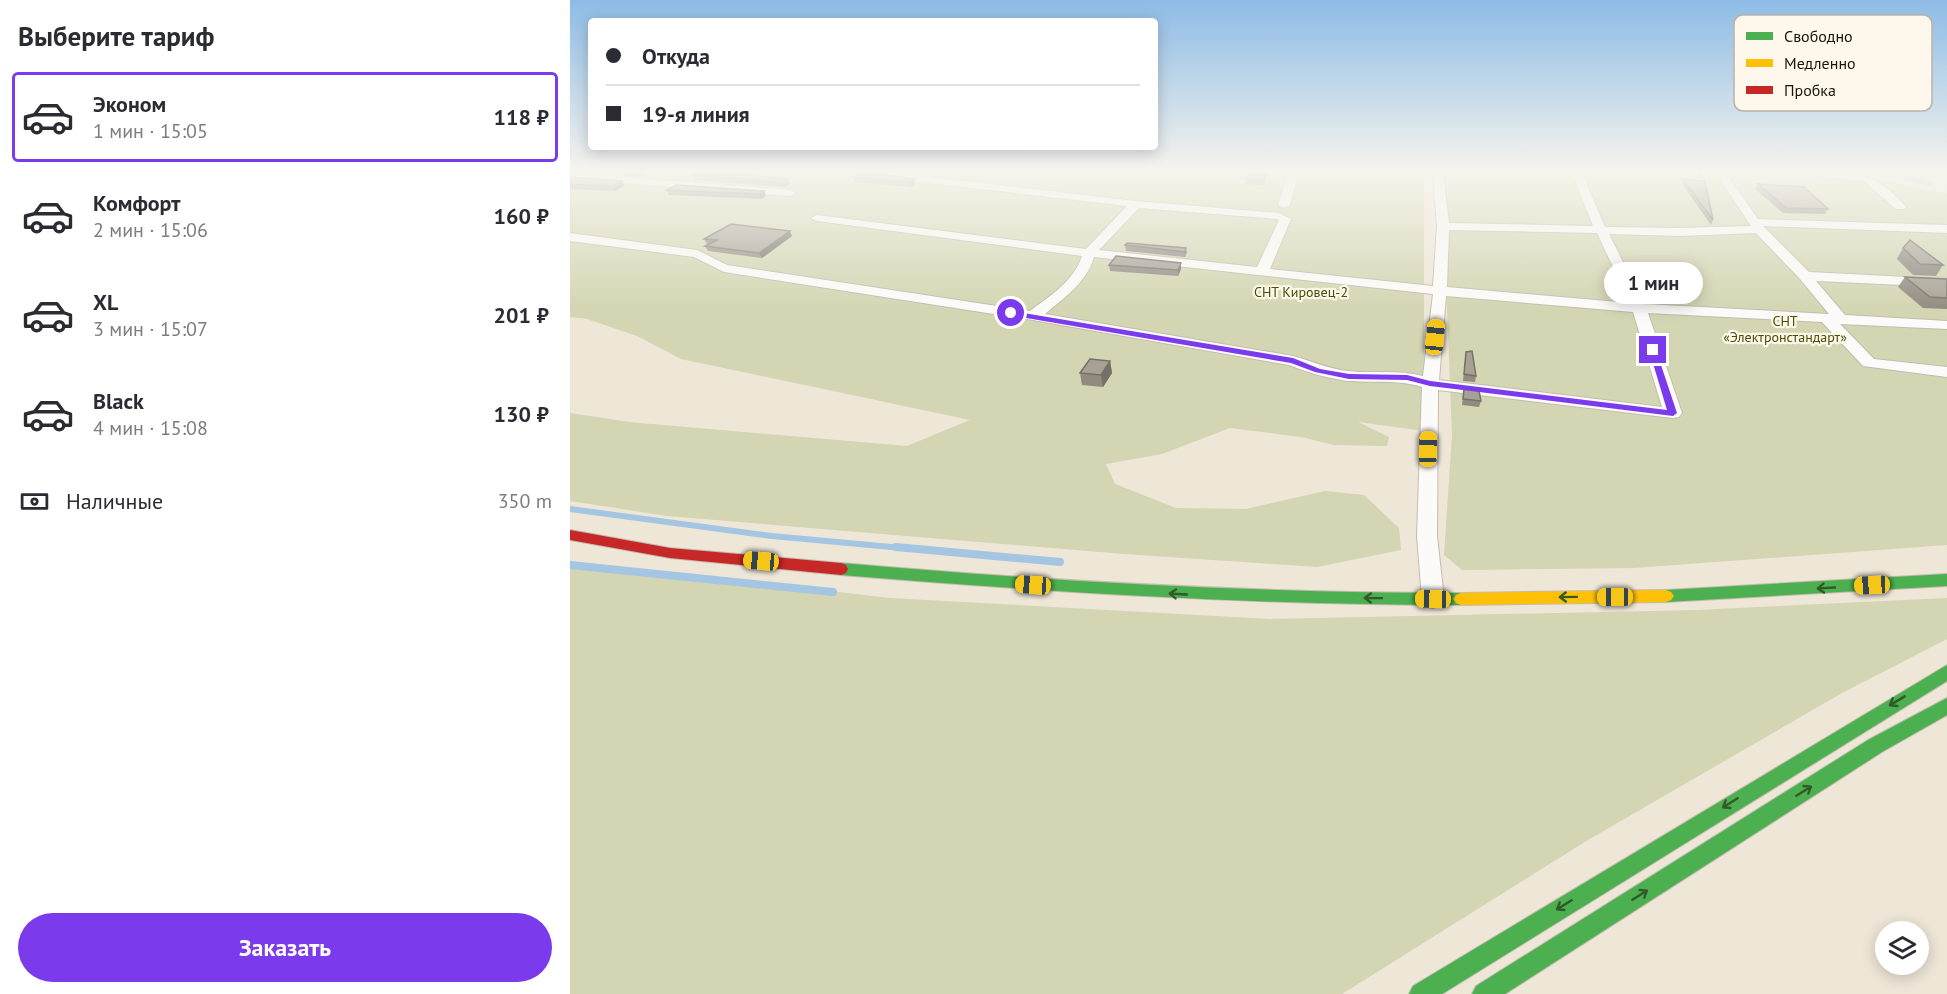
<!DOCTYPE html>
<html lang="ru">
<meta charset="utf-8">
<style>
:root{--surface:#fff;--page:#f7f7f7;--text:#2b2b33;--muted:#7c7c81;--line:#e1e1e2;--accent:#7c3aed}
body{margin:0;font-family:"PT Sans",sans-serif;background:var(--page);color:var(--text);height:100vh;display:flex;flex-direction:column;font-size:22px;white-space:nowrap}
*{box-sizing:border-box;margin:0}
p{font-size:20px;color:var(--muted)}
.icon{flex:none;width:33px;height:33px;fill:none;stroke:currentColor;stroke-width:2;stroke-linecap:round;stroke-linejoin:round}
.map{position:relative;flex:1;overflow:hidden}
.sheet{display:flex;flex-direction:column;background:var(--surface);width:570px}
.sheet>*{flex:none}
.banner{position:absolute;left:18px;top:18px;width:570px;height:132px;border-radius:6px;box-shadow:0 3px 15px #0003;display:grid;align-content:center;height:132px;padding:0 18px;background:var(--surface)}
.controls{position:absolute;left:1305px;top:921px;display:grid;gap:12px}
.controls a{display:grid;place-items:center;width:54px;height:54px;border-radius:50%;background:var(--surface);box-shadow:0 3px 15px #0003;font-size:30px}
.end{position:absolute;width:27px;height:27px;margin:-14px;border:8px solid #7c3aed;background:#fff;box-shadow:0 0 0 3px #fff}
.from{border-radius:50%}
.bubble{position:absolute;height:42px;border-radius:21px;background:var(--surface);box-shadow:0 3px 15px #0003;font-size:20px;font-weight:600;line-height:42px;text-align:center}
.car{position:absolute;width:18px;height:36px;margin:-18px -9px;border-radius:8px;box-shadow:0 0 4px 2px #0007;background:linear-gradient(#f5c518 24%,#345 0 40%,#f5c518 0 76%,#345 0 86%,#f5c518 0)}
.banner b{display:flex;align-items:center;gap:21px;height:57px;font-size:22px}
.banner b+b{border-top:2px solid var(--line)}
.banner i{width:15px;height:15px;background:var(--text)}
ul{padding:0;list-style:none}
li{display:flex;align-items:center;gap:18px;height:90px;margin:0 12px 9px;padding:0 6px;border:3px solid transparent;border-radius:6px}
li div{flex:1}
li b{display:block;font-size:22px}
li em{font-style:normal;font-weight:600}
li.on{border-color:var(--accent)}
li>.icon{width:54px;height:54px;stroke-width:1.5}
h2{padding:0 18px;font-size:27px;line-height:72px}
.pay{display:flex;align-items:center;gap:15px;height:66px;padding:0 18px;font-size:22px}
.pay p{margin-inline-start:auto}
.action{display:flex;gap:12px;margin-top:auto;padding:12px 18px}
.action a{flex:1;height:69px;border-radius:36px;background:var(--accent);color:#fff;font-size:24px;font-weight:600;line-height:69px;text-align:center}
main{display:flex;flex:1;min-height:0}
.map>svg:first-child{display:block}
</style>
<main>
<section class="sheet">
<h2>Выберите тариф</h2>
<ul>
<li class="on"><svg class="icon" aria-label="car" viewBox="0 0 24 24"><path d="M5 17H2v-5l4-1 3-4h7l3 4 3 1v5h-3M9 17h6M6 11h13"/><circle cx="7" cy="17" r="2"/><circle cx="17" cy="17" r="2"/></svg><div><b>Эконом</b><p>1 мин · 15:05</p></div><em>118 ₽</em></li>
<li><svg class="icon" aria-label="car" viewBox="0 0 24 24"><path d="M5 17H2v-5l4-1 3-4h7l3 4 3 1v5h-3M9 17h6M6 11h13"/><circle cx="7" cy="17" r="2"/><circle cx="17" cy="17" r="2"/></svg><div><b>Комфорт</b><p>2 мин · 15:06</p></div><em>160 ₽</em></li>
<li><svg class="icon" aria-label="car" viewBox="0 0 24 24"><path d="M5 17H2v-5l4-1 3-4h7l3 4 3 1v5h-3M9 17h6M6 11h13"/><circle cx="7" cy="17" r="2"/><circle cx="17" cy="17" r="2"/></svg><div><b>XL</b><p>3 мин · 15:07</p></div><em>201 ₽</em></li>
<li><svg class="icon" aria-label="car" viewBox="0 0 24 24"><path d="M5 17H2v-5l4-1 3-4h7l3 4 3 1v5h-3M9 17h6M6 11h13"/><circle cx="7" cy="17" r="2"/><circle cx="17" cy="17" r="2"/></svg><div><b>Black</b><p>4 мин · 15:08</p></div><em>130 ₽</em></li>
</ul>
<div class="pay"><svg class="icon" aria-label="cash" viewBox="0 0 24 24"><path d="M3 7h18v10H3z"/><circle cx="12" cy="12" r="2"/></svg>Наличные<p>350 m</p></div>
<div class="action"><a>Заказать</a></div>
</section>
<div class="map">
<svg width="1377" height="994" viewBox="0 0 1377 994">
<rect width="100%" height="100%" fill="#eee6d7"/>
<g fill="#d4d5b2">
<path d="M0 173H854V431L788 422 819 437 817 446 764 445 731 437 660 428 592 454 536 464 545 484 606 508 676 509 755 491 794 495 829 528 831 550 747 567 554 554 97 516 0 501V413L59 422 337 446 400 420 111 359 67 336 17 319 0 317Z"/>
<path d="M867 173H1204L1304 179 1377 194V545L1064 568 892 570 874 555 882 435 874 229Z"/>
<path d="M0 561 320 598 700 619 1127 610 1377 598V639L1272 693 1018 840 772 994H0Z"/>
</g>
<path fill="#a4c6e3" d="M1310 173H1343L1365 184 1360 187Z"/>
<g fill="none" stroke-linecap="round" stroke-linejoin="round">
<path stroke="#a4c6e3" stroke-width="6" d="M0 509 202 536 343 549"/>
<g stroke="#a4c6e3" stroke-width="8">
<path d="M326 547 490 562"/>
<path d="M0 565 263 592"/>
</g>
<g stroke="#c3bcb0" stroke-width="2">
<g id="street">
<path d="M0 173 221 190 226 193 221 196 0 179Z"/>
<path d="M293 173H325L566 201 709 213 721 219 700 269 863 286 867 226 863 173H873L879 223 1023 226 1002 173H1012L1035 227 1110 228 1181 226 1146 173H1156L1188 219 1377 225V233L1193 226 1239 272 1377 279V287L1246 281 1275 315 1377 321V329L1270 324 1304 359 1377 367V377L1293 366 1252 322 1078 313 1112 413 1109 417 1103 418 868 390 867 536 874 599 871 605 863 608 855 605 852 599 847 536 852 387C827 379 803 383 778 381 757 378 739 373 719 365L463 320 154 272 124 257 0 241V233L127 250 157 265 460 311C480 296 504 281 512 256L247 221 241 218 247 215 516 249 557 206 298 176ZM569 208 707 219 709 220 687 267 529 250ZM879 230 1027 233 1060 303 877 287ZM1186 233 1230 279 1259 314 1074 304 1039 234 1110 236ZM524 257 863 294 853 376C828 369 803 374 778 371 758 369 742 361 723 356L475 314C494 298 517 282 524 257ZM876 296 1063 312 1092 407 869 380Z"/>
<path d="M718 173H728L720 205 714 208 708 205Z"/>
<path d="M1233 173C1280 173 1302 167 1336 207L1334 209H1326L1294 181 1238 176Z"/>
</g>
</g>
<g stroke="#c3bcb0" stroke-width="2">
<g id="fast">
<path d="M271 563C478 581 684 593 891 593L896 595 899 599 896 603 891 605C684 605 478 592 271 575L266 573 264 569 266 565Z"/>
<path d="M1377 574V586L1096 602 1091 600 1088 596 1091 592 1096 590Z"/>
<path d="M1377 665V681L872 994H839L843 986Z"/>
<path d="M1377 698V715L1312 752 935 994H902L906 986 1298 740Z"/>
</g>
</g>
<g stroke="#c3bcb0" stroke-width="2">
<path id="slow" d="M1096 590 1101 592 1104 596 1101 600 1096 602 891 605 886 603 883 599 886 595 891 593Z"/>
</g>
<g stroke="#c3bcb0" stroke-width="2">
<path id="jam" d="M0 530 100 548 271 563 276 565 278 569 276 573 271 575 100 558 0 540Z"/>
</g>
<use href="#street" fill="#fcfbf9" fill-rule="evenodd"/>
<use href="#fast" fill="#4caf50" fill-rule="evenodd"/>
<use href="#slow" fill="#ffc107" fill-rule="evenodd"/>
<use href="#jam" fill="#c62828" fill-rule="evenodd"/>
</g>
<g fill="#908a80">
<path d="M29 173H77L71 176Z"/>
<path d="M335 173H361L359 175Z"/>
<path d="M678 173H698L694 185 676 184V179Z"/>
<path d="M1127 173H1133L1131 178Z"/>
<path d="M122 175 218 179 220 184 214 187 125 180Z"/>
<path d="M0 177 55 185 45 191 0 189Z"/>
<path d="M283 177 344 179 345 184 341 187 285 182Z"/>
<path d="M1113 179 1143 220 1141 225 1112 184Z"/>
<path d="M1188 184 1258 209 1255 214 1213 213 1185 189Z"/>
<path d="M97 190 194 191 196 196 191 199 99 195Z"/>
<path d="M222 236 192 258 138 251 135 246 139 244H137L134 239Z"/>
<path d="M555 245 616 248 617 253 615 257 556 251Z"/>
<path d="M1333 248 1373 265 1366 276 1343 275 1327 259Z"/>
<path d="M539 265 611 269 608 276 540 271Z"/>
<path d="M1335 277 1377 279V309L1353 308 1328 287Z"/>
<path d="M896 352 906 376 905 382 893 381Z"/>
<path d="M540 361 542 373 533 387 512 385 510 373Z"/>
<path d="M894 389 911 401 909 407 892 405Z"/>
</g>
<g fill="#757168">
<path d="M69 173H77L71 176Z"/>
<path d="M218 179 220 184 214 187 212 182Z"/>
<path d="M344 179 345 184 341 187 339 182Z"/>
<path d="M52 181 55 185 45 191 42 186Z"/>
<path d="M194 191 196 196 191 199 189 194Z"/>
<path d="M220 231 222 236 192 258 189 253Z"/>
<path d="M611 263V269L608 276V270Z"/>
<path d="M540 361 542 373 533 387 531 375Z"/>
</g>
<g fill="#a7a195" stroke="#757168" stroke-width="1.5">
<path d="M127 173H163L218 179 212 182 122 175Z"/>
<path d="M290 173H303L344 179 339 182 283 177Z"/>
<path d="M678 173H696L694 180 676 179Z"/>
<path d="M0 177 52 181 42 186 0 184Z"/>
<path d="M1113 179 1135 181 1143 220Z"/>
<path d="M1188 184 1234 187 1258 209 1216 208Z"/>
<path d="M106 185 194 191 189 194 97 190Z"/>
<path d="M161 224 220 231 189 253 135 246 147 240 134 239Z"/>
<path d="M1340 240 1373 265 1350 264 1333 248Z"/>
<path d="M557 243 616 248 615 252 555 245Z"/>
<path d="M546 256 611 263 608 270 539 265Z"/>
<path d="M1335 277 1377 279V298L1360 297Z"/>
<path d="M902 351 906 376 894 374 896 352Z"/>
<path d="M520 359 540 361 531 375 510 373Z"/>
<path d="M894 389 909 391 911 401 893 399Z"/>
</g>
<defs><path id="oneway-shaft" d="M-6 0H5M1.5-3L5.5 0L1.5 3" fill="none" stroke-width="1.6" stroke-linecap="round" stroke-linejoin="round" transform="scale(1.5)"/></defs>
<g stroke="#305a2a">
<use href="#oneway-shaft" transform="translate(1256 588) rotate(177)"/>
<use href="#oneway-shaft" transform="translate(608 594) rotate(-177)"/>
<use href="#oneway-shaft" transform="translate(998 597) rotate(179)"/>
<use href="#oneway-shaft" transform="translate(803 598) rotate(-179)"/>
<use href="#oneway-shaft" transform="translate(1327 701) rotate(149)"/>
<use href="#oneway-shaft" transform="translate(1234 791) rotate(-32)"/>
<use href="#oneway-shaft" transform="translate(1160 803) rotate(148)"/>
<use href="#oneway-shaft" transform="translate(1070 895) rotate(-32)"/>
<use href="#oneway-shaft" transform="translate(994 905) rotate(148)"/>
</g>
<linearGradient id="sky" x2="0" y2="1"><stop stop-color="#8dbbe6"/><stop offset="0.55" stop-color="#f7f4ed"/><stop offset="1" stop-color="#f7f4ed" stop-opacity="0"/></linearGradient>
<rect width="1377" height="312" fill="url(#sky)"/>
<path fill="#7c3aed" d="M441 311 723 358 750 369 779 374 837 375 860 381 1097 410 1079 350 1083 348 1086 350 1107 413 1103 416 860 386 837 380 779 379 745 372 721 363 438 315Z"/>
<g text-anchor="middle" stroke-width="4.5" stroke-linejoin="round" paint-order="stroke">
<g font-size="14" fill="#495000" stroke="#fef7ec">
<text x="731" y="297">СНТ Кировец-2</text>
<text x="1215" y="326">СНТ<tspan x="1215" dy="16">«Электронстандарт»</tspan></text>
</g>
</g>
<rect x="1164" y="15" width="198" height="96" rx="9" fill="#fef7ec" stroke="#bab3a8" stroke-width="1.5"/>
<rect x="1176" y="32" width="27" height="8" fill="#4caf50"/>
<rect x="1176" y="59" width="27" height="8" fill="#ffc107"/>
<rect x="1176" y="86" width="27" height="8" fill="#c62828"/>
<g font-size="16" fill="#1a140b">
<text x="1214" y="42">Свободно</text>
<text x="1214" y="69">Медленно</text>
<text x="1214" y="96">Пробка</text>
</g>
</svg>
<div class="controls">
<a><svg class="icon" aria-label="layers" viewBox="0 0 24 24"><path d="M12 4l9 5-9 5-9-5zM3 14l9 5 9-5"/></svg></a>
</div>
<i class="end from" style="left:441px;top:313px"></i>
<i class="end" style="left:1083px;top:350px"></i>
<div class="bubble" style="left:1034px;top:262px;width:99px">1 мин</div>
<i class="car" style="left:865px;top:337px;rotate:6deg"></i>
<i class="car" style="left:858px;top:449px;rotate:1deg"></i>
<i class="car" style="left:191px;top:561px;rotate:275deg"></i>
<i class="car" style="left:463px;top:585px;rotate:274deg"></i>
<i class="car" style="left:1302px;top:585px;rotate:267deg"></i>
<i class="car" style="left:1045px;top:597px;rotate:270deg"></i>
<i class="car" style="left:863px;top:599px;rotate:271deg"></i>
<div class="banner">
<b><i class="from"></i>Откуда</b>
<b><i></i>19-я линия</b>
</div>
</div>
</main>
